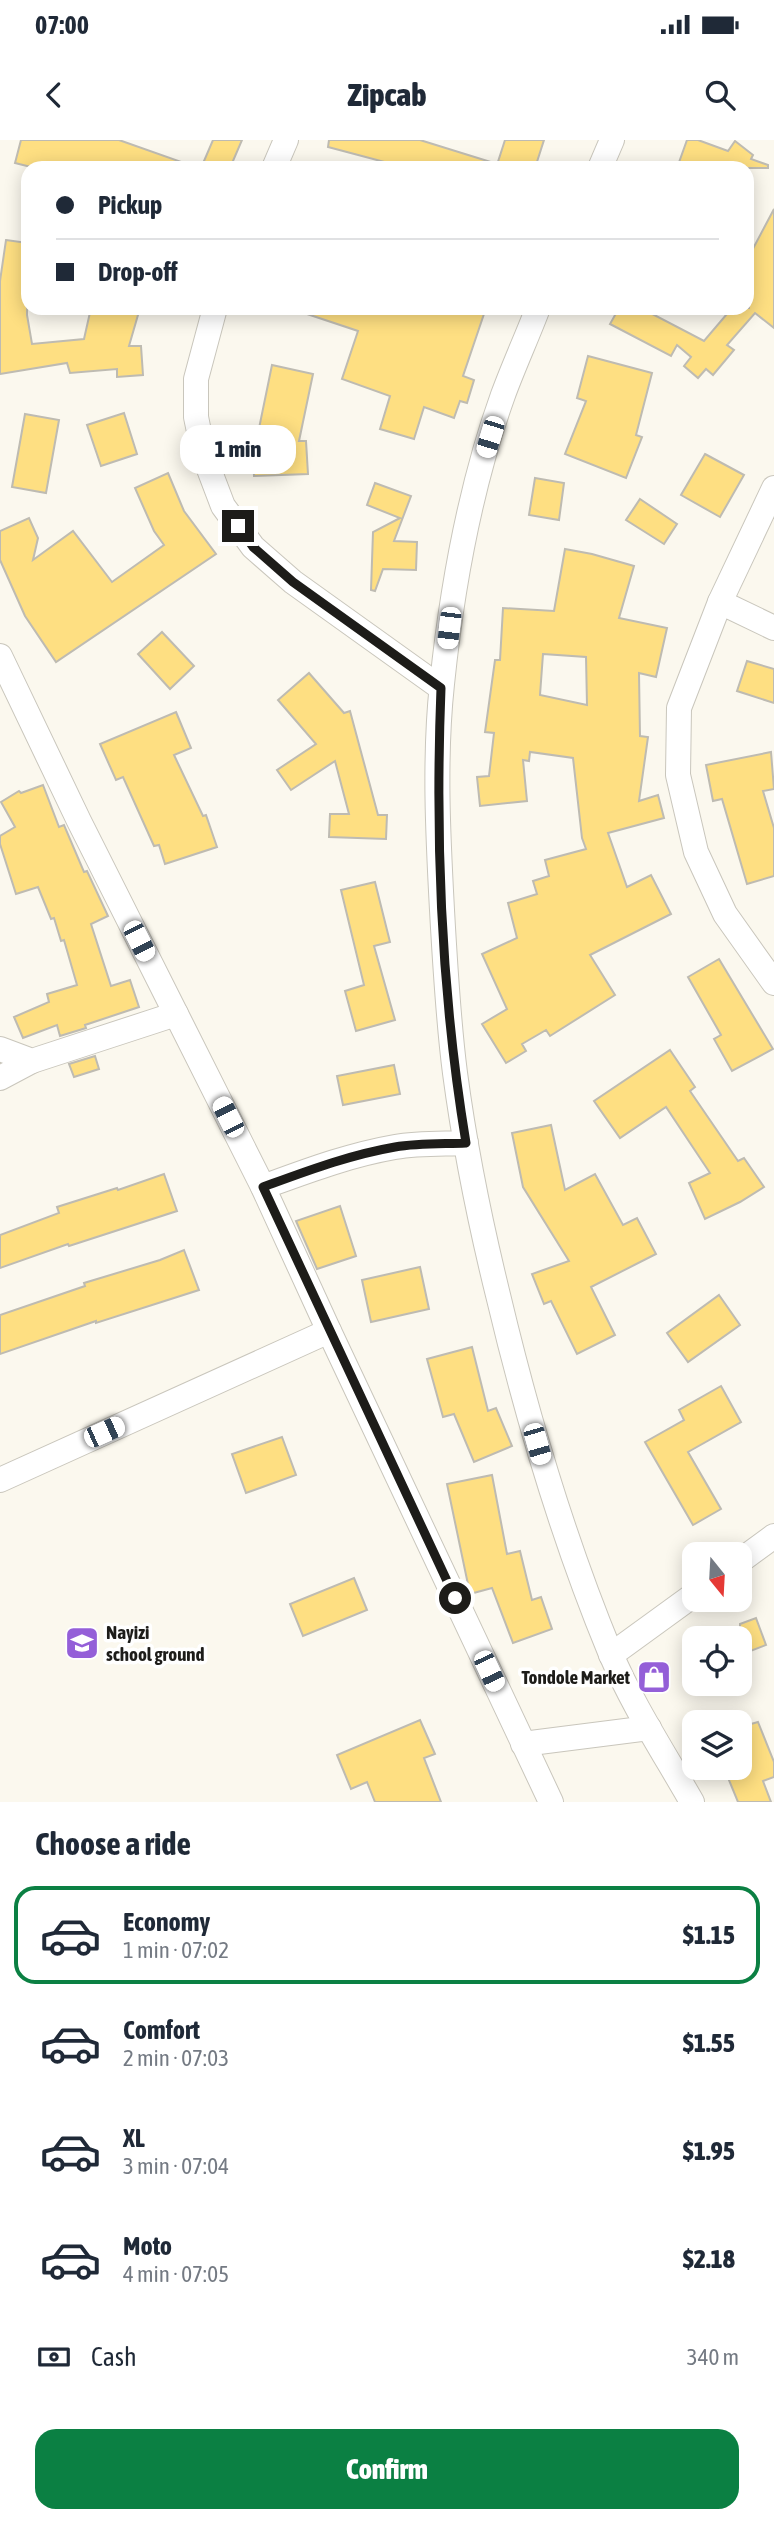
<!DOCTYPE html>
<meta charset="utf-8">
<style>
:root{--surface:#fff;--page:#f2f2f3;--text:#1f2937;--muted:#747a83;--line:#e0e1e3;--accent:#0b8043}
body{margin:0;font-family:"Asap Condensed",sans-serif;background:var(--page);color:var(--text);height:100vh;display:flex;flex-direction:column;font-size:26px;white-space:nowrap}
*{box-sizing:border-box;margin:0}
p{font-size:23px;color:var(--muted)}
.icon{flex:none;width:38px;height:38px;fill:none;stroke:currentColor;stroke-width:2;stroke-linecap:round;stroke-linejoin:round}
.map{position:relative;height:1662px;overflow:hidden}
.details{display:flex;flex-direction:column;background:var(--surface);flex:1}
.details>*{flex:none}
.banner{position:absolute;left:21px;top:21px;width:733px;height:154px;border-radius:21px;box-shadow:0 4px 18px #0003;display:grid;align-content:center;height:154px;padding:0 35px;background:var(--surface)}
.needle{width:46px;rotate:162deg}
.tools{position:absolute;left:682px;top:1402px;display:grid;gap:14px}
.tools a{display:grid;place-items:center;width:70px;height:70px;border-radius:14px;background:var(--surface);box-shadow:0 4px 18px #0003;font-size:35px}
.end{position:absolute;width:32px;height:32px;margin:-16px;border:9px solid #1d1c19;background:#fff;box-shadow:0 0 0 4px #fff}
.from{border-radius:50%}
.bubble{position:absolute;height:49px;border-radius:21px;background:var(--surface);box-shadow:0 4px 18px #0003;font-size:23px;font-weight:800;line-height:49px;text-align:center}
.car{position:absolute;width:21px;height:42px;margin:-21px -10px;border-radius:9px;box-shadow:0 0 5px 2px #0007;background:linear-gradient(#fff 24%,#345 0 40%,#fff 0 76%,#345 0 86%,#fff 0)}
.banner b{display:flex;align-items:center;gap:24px;height:66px;font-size:26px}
.banner b+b{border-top:2px solid var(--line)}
.banner i{width:18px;height:18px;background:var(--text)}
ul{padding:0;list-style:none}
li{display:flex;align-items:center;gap:21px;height:98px;margin:0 14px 10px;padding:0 21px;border:4px solid transparent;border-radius:21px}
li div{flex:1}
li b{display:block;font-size:26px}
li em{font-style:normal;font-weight:800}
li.active{border-color:var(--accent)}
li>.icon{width:63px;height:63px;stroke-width:1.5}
h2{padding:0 35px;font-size:32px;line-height:84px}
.pay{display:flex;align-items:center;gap:18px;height:77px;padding:0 35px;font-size:26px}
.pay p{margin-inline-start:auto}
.cta{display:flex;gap:14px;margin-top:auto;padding:14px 35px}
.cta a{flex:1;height:80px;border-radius:21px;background:var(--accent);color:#fff;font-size:28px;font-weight:800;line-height:80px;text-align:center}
.status{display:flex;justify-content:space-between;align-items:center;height:49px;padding:0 35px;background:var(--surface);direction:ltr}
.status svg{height:19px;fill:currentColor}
header{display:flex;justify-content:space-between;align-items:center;height:91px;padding:0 35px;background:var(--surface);font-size:32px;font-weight:800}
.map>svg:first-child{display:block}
</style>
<div class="status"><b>07:00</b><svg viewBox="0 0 49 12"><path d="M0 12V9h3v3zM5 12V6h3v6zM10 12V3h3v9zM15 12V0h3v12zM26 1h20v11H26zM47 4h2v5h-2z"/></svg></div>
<header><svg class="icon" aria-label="back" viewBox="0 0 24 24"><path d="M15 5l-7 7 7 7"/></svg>Zipcab<svg class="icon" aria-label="search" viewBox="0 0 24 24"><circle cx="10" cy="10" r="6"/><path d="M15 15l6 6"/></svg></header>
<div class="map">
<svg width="774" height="1662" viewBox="0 0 774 1662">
<rect width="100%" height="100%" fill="#fbf8ee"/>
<g fill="#fedf82" stroke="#bebbb2" stroke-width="2" fill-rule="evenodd">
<path d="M21 0H119L190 25 189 28H35L15 23Z"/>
<path d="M213 0H242L230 28H201Z"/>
<path d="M329 0H420L494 23V28H407L328 7Z"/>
<path d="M505 0H544L535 28H496Z"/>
<path d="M687 0H698L728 11 735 1 753 15 751 19 768 25V28H677Z"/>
<path d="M774 69V188L755 173 727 205 734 210 713 235 706 229 698 238 684 226 691 217 677 205 671 216 610 184 619 168H641L704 201 732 168H749L747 120Z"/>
<path d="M6 100 28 103 27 175 32 204 84 199 91 168H140L129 206H141L143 235 117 237V229L70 233 67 223 0 234V141Z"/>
<path d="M301 168H486L463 236 474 240 467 263 460 261 454 278 424 267 414 299 380 289 390 256 342 239 358 191 301 172Z"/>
<path d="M588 216 652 233 636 295 642 297 626 338 565 314 586 261 577 258Z"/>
<path d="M272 225 313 234 299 301H306L308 334 254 336 253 303H256Z"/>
<path d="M124 273 137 314 101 326 87 285Z"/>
<path d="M25 274 59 280 46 353 12 347Z"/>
<path d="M705 314 744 335 720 377 681 355Z"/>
<path d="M168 333 184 371 216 414 56 522 25 476 0 420V391L29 378 38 398 33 420 73 391 112 442 164 405 154 391 135 348Z"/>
<path d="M535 338 564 343 559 380 529 375Z"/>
<path d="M375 343 411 356 394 401 417 402 416 430 383 429 375 451 371 450 373 392 400 378 367 365Z"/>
<path d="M640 359 677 384 664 404 626 380Z"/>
<path d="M565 409 592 414 634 426 619 478 667 488 656 537 639 533 640 596 648 597 639 661 658 655 664 678 608 693 627 747 651 735 671 774 590 815 615 855 550 896 546 890 522 904 526 911 506 923 482 884 507 869 482 814 517 798 508 763 537 754 533 741 549 736 545 720 586 709 582 698 573 618 530 612 529 621 523 620 527 661 480 666 477 637 489 636 494 593 485 592 495 520H500L503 468 554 471ZM543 514 586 517 587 565 540 555Z"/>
<path d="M162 492 194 526 170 549 138 514Z"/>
<path d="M747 521 774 529V563L737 551Z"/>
<path d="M309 533 344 573 350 571 378 675H387L386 699 329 697 330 674H349L335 621 291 650 277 630 316 604 278 560Z"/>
<path d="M176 572 191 608 174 615 203 676 206 675 217 707 165 724 159 705 154 706 123 637 116 640 100 604Z"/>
<path d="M771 612 774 649 763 651 774 688V736L747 744 722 659 713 661 706 625Z"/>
<path d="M43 645 59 687 64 685 84 732 87 731 108 776 91 784 111 846 130 840 139 867 85 885 86 888 60 896 57 885 23 898 14 877 49 862 47 854 77 845 64 800 61 801 54 778 51 779 38 747 16 754 0 704V696L15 687 1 662 19 651 21 653Z"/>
<path d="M375 742 390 802 374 806 395 880 356 891 345 851 364 845 341 750Z"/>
<path d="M719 819 773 909 732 931 714 899 721 895 688 837Z"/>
<path d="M670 910 695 947 690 951 738 1021 744 1018 764 1047 740 1062 705 1079 689 1043 710 1033 666 967 620 998 594 961Z"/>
<path d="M95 916 99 929 74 937 69 924Z"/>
<path d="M394 925 400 954 343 965 337 936Z"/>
<path d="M551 985 565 1050 595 1034 623 1085 637 1078 656 1114 591 1147 615 1195 577 1214 551 1161 544 1164 532 1134 569 1121 523 1047 512 993Z"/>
<path d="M164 1034 177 1071 69 1106 68 1104 0 1128V1095L59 1073 57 1067 117 1048 118 1050Z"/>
<path d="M340 1066 356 1116 317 1129 296 1081Z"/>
<path d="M184 1110 199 1150 96 1183V1181L0 1214V1175L85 1146 84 1143 160 1120Z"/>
<path d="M420 1127 429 1169 371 1182 362 1140Z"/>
<path d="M719 1155 740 1185 688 1222 667 1193Z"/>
<path d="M472 1207 488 1271 496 1268 512 1306 474 1322 454 1274 443 1277 427 1219Z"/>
<path d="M721 1246 741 1282 688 1312 721 1369 693 1385 645 1302 684 1280 679 1270Z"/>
<path d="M282 1297 296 1335 246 1353 232 1314Z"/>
<path d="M492 1335 507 1414 520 1411 532 1460 541 1457 552 1489 513 1503 492 1448 470 1454 447 1344Z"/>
<path d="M354 1438 367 1470 303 1496 290 1464Z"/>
<path d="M756 1478 766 1505 740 1515V1484Z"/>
<path d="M420 1580 435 1614 424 1618 441 1662H375L367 1642 351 1649 337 1615Z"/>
<path d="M758 1582 774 1622V1637L763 1641 771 1662H738L724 1628H740V1587Z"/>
</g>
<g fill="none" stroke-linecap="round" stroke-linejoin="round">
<g stroke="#c9c6bc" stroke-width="26">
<g id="street">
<path d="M274 28 286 0"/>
<path d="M600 28 612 0"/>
<path d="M215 168 196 239V277L204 316 223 366 253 407 293 442 441 548"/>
<path d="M538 168C527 197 514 225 503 255 470 347 452 447 442 544 434 618 438 696 442 770 445 824 448 879 455 933 465 1008 480 1082 498 1155 527 1277 562 1396 610 1512 632 1564 664 1613 692 1662"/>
<path d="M720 462 774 348"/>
<path d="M774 488 720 462 679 568 678 635 696 712 725 774 774 843"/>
<path d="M0 516 79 681 263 1047 329 1191 551 1662"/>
<path d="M0 909 32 921 176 874"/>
<path d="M0 938 32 921"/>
<path d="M263 1047C307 1031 349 1015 395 1007 418 1003 443 1004 466 1003"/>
<path d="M0 1340 329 1191"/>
<path d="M740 1421 774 1396"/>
<path d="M611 1515 695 1454"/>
<path d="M523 1604 649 1588"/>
</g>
</g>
<use href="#street" stroke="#fff" stroke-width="24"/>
</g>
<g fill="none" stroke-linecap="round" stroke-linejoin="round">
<path stroke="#1d1c19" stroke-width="9" d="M238 386 253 407 293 442 441 548C435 700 441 852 466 1003 443 1004 418 1003 395 1007 349 1015 307 1031 263 1047L455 1458"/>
</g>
<defs>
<g id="school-square" transform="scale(1.75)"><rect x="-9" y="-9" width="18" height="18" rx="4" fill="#945fd8" stroke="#fff"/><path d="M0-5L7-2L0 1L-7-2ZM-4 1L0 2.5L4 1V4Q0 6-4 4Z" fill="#fff"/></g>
<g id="shop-square" transform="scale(1.75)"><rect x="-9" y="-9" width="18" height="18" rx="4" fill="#945fd8" stroke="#fff"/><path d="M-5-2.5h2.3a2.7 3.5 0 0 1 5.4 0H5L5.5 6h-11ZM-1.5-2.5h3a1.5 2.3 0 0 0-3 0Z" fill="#fff"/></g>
</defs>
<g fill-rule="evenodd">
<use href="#school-square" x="82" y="1503"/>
<use href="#shop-square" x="654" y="1537"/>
</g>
<g text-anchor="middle" stroke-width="7" stroke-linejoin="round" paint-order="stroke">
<g font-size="19" font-weight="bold" fill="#1d1c19" stroke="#fff" text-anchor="start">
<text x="106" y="1499">Nayizi<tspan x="106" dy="22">school ground</tspan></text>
<text x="630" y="1544" text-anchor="end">Tondole Market</text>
</g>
</g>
</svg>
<div class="tools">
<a><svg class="needle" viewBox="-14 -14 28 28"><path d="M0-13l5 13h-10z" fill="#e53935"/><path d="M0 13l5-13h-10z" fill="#747a83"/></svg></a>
<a><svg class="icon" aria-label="locate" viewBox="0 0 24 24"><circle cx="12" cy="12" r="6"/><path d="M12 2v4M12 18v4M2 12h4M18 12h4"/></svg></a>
<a><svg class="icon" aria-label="layers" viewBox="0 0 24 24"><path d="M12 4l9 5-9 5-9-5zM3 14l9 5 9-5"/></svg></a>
</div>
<i class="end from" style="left:455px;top:1458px"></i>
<i class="end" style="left:238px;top:386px"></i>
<div class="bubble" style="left:180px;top:285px;width:116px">1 min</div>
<i class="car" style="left:490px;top:297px;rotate:197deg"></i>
<i class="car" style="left:449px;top:488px;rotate:187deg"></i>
<i class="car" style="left:139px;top:801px;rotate:153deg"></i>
<i class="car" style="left:228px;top:977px;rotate:333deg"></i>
<i class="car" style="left:104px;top:1292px;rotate:66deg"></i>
<i class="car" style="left:537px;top:1304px;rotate:164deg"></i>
<i class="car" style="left:489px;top:1531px;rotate:155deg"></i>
<div class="banner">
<b><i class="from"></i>Pickup</b>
<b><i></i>Drop-off</b>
</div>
</div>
<section class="details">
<h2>Choose a ride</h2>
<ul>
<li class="active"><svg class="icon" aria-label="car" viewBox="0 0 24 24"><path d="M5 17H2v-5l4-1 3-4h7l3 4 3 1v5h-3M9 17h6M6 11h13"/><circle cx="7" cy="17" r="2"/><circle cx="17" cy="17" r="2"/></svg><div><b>Economy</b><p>1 min · 07:02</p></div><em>$1.15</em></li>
<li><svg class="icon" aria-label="car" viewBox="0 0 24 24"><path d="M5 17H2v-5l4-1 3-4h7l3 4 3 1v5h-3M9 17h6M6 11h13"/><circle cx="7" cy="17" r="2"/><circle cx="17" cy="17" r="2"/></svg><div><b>Comfort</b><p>2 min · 07:03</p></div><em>$1.55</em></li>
<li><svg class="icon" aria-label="car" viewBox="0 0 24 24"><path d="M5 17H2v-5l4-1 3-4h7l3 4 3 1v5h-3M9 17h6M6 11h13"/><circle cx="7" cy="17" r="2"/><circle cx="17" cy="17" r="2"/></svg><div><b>XL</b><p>3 min · 07:04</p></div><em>$1.95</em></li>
<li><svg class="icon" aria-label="car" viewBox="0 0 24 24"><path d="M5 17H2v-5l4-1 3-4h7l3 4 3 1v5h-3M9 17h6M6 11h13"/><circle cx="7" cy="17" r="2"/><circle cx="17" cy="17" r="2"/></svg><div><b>Moto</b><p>4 min · 07:05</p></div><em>$2.18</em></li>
</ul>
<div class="pay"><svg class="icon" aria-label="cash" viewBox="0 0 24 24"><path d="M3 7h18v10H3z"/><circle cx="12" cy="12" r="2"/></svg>Cash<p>340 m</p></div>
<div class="cta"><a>Confirm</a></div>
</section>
